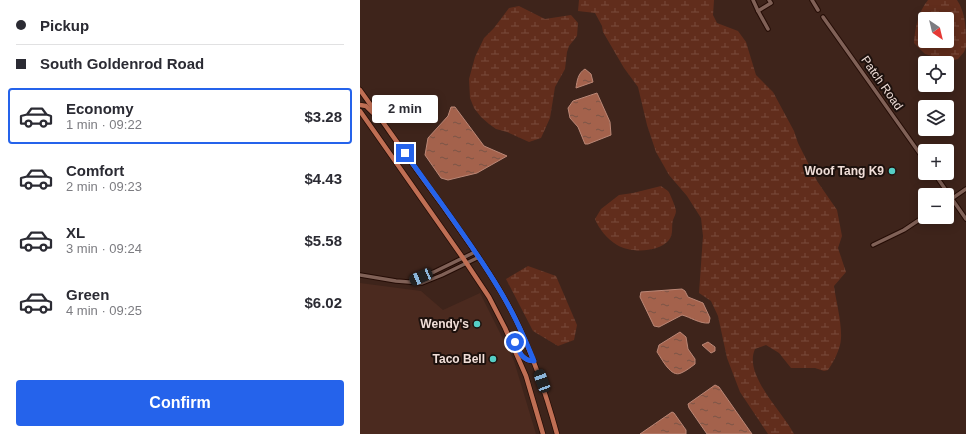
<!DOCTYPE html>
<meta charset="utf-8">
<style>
:root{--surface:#fff;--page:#f2f2f3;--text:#2b2b33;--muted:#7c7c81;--line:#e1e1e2;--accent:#2563eb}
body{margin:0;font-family:Helvetica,sans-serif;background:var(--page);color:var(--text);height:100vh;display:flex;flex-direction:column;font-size:15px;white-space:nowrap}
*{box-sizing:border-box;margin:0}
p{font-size:13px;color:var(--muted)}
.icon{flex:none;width:22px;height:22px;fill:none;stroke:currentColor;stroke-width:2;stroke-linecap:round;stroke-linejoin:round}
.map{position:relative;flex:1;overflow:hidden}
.panel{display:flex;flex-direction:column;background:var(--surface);width:360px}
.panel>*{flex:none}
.top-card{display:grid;align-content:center;height:88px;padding:0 16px;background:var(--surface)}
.needle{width:26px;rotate:145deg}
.buttons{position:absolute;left:558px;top:12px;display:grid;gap:8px}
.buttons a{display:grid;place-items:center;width:36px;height:36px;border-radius:4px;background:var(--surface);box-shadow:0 2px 10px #0003;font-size:20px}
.end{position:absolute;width:18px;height:18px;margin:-9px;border:5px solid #2563eb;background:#fff;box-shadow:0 0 0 2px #fff}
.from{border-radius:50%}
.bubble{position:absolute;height:28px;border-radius:4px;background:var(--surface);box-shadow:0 2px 10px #0003;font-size:13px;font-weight:700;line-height:28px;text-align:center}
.car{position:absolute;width:12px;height:24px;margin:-12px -6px;border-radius:5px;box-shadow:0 0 3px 1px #0007;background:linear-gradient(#222 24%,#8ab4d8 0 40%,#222 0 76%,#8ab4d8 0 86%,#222 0)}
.top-card b{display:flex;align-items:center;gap:14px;height:38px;font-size:15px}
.top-card b+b{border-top:1px solid var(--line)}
.top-card i{width:10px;height:10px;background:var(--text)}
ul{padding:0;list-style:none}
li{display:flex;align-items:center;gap:12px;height:56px;margin:0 8px 6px;padding:0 8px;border:2px solid transparent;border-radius:4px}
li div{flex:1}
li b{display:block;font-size:15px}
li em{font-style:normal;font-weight:700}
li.active{border-color:var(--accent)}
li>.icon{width:36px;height:36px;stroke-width:1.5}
.primary-button{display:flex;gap:8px;margin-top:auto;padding:8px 16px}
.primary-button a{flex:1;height:46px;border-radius:4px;background:var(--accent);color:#fff;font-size:16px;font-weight:700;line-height:46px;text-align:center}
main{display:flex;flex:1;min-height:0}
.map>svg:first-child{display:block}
</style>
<main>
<section class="panel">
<div class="top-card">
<b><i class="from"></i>Pickup</b>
<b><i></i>South Goldenrod Road</b>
</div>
<ul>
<li class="active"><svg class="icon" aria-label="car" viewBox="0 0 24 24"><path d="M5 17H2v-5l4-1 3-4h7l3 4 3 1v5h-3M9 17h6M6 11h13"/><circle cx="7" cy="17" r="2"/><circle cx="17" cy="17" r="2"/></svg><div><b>Economy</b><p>1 min · 09:22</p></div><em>$3.28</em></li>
<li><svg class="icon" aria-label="car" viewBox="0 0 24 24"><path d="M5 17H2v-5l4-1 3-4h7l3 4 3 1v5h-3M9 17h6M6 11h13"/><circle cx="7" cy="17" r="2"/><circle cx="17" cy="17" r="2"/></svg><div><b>Comfort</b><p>2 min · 09:23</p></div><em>$4.43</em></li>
<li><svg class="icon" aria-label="car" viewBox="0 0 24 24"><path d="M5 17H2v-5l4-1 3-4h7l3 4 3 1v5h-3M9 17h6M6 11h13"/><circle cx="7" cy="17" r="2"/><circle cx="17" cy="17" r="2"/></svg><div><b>XL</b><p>3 min · 09:24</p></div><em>$5.58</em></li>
<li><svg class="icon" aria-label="car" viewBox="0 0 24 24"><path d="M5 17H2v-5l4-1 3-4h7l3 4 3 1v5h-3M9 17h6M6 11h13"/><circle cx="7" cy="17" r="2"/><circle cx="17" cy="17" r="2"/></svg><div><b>Green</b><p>4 min · 09:25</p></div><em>$6.02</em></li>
</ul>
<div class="primary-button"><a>Confirm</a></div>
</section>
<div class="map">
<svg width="606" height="434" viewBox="0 0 606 434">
<defs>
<pattern id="wetland-marsh" width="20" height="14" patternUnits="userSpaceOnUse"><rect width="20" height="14" fill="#612d1c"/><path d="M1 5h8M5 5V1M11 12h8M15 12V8" fill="none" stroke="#784b3c"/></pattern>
<pattern id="water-ripples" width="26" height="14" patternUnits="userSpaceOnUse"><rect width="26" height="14" fill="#a4624c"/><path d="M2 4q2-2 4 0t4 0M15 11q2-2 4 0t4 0" fill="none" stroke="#7b5447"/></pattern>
</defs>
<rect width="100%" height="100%" fill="#3e241b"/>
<path fill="#4b2a1f" d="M0 283 61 291 83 310 120 293 154 361 176 434H0Z"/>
<g fill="url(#wetland-marsh)" fill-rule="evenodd">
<path d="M219 0H354L353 15 357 23 378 31 386 42 396 75 413 92 434 131 438 143 457 181 477 210 482 236 478 248 486 272 474 286C476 302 484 330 480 345 478 353 473 363 468 370L464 371 455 368H431L419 353 406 345 395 349C383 375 423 412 434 434H408L380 392 367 358 358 316 351 301 339 293 343 236 341 218 327 196 309 175 296 152 287 125 278 87 264 68 243 32 242 26 235 13 218 11Z"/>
<path d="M568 0H597C606 13 606 30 606 47L604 52 598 59 590 61 565 54 554 43C555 28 558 12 568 0ZM565 19H587V41H565Z"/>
<path d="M159 6 185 19 211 15 218 23 217 36 209 46 207 52 205 69 195 87 190 118 181 138 169 142 147 132 136 129 129 124 121 117 114 108 110 98 109 79 115 57 124 38 134 28 149 8Z"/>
<path d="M301 186C303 188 306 189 308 191 310 193 316 208 316 211 316 214 314 217 313 220 311 227 314 233 309 240 298 253 270 253 257 245 247 239 239 229 235 219L241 209 259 195 273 193Z"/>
<path d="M168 266 196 276 217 325 214 340 198 346 173 331 146 279Z"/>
</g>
<g fill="url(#water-ripples)" stroke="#bb8776">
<path d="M225 69 231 74 233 82 216 88C217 81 218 73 225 69Z"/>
<path d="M237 93 250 122 251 135 228 144H225L218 127 210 118 208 108 213 101Z"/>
<path d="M91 107H95L124 146 147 156 117 173 88 180 81 178 65 155 68 138 88 116Z"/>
<path d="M322 289 325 291 328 297 343 303 350 318 349 323C340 324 330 317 322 315L299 327 294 326 280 297 281 292Z"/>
<path d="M320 332 326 337 328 349 335 359V364C331 367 326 371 321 373 311 378 302 359 297 352L299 345Z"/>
<path d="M348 342 355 347V351L351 353 342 345Z"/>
<path d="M355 385 359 387 392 434H347L329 408 328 404Z"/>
<path d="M312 412 314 413 326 430V434H280Z"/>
</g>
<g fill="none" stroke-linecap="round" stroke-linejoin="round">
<g stroke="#240c05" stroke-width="5.5">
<g id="minor">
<path d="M393 0 398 11 411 3 409 0"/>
<path d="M452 0 458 10"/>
<path d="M398 11 408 29"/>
<path d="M463 17 565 161"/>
<path d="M574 173 606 219"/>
<path d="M587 202 606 189"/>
<path d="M513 245 544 230 565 216"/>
<path d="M0 275 36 281 62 283 82 275 119 257"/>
<path d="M51 281 74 272 115 252"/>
</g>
</g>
<g stroke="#240c05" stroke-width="6">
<g id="major">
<path d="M0 90C28 129 55 168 83 206 108 242 135 278 155 318 173 355 186 394 197 434"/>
<path d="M0 105 6 106 13 113"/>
<path d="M0 111 103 258 129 297 145 328 166 376 183 434"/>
<path d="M156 343C160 353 162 361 174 361"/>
</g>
</g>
<use href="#minor" stroke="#806157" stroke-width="3.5"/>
<use href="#major" stroke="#c06f54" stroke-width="4.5"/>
</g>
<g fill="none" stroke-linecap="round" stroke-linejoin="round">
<path stroke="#2563eb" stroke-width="5" d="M45 153C77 198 111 242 139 289 153 312 164 336 174 361 162 361 159 351 155 342"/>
</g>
<g fill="#55cec5" stroke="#1d110d" stroke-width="1.5">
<circle cx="532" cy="171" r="4"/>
<circle cx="117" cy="324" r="4"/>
<circle cx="133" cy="359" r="4"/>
</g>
<g text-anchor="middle" stroke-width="4" stroke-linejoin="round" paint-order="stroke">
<g font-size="12" fill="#f0ded8" stroke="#1d110d">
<text transform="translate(522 83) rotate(55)" y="4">Patch Road</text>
</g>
<g font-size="12" font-weight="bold" fill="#f0ded8" stroke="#1d110d" text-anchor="end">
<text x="524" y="175">Woof Tang K9</text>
<text x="109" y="328">Wendy's</text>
<text x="125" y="363">Taco Bell</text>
</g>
</g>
</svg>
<div class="buttons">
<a><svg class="needle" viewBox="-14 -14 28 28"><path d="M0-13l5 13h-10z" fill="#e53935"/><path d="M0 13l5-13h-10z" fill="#7c7c81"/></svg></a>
<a><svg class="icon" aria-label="locate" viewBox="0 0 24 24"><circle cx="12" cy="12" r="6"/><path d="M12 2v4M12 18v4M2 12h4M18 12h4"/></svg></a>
<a><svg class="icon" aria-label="layers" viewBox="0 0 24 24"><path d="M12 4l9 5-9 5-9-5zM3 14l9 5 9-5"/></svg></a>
<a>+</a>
<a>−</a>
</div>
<i class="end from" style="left:155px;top:342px"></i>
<i class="end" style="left:45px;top:153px"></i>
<div class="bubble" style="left:12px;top:95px;width:66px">2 min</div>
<i class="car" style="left:61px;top:277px;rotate:247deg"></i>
<i class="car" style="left:182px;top:381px;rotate:340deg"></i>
</div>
</main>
